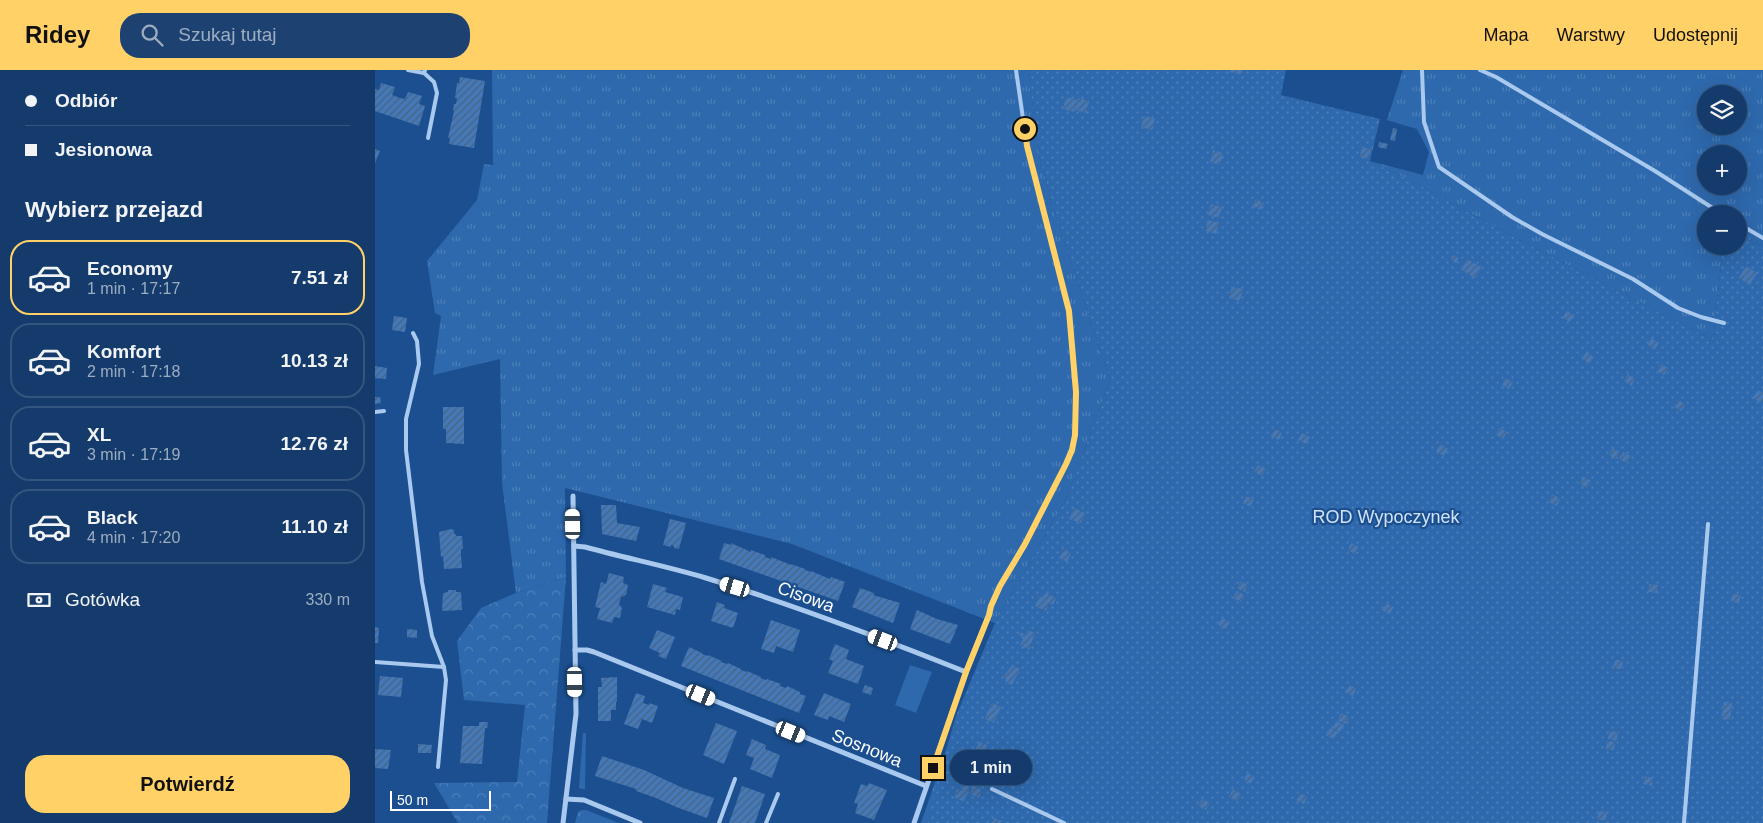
<!DOCTYPE html>
<html lang="pl">
<meta charset="utf-8">
<style>
:root{--surface:#143b6b;--page:#1d4271;--text:#f1f3f6;--muted:#9dadc1;--line:#33557e;--accent:#ffd166}
body{margin:0;font-family:Arial,sans-serif;background:var(--page);color:var(--text);height:100vh;display:flex;flex-direction:column;font-size:19px;white-space:nowrap}
*{box-sizing:border-box;margin:0}
p{font-size:16px;color:var(--muted)}
.icon{flex:none;width:28px;height:28px;fill:none;stroke:currentColor;stroke-width:2;stroke-linecap:round;stroke-linejoin:round}
.map{position:relative;flex:1;overflow:hidden}
.side{display:flex;flex-direction:column;background:var(--surface);width:375px}
.side>*{flex:none}
.banner{display:grid;align-content:center;height:110px;padding:0 25px;background:var(--surface)}
.controls{position:absolute;left:1322px;top:15px;display:grid;gap:10px}
.controls a{display:grid;place-items:center;width:50px;height:50px;border-radius:50%;background:var(--surface);box-shadow:0 5px 20px #0002,0 0 0 1px var(--line);font-size:25px}
.scale{position:absolute;left:15px;bottom:12px;width:101px;box-sizing:border-box;padding-left:5px;border:2px solid #fff;border-top:0;font-size:14px;line-height:18px;white-space:nowrap;color:#fff;-webkit-text-stroke:4px #1b4f8f;paint-order:stroke}
.end{position:absolute;width:22px;height:22px;margin:-11px;border:6px solid #ffd166;background:#111;box-shadow:0 0 0 2px #111}
.from{border-radius:50%}
.bubble{position:absolute;height:35px;border-radius:18px;background:var(--surface);box-shadow:0 5px 20px #0002,0 0 0 1px var(--line);font-size:16px;font-weight:600;line-height:35px;text-align:center}
.car{position:absolute;width:15px;height:30px;margin:-15px -8px;border-radius:6px;box-shadow:0 0 4px 1px #0007;background:linear-gradient(#fff 24%,#345 0 40%,#fff 0 76%,#345 0 86%,#fff 0)}
.banner b{display:flex;align-items:center;gap:18px;height:48px;font-size:19px}
.banner b+b{border-top:1px solid var(--line)}
.banner i{width:12px;height:12px;background:var(--text)}
ul{padding:0;list-style:none}
li{display:flex;align-items:center;gap:15px;height:75px;margin:0 10px 8px;padding:0 15px;border:2px solid var(--line);border-radius:20px}
li div{flex:1}
li b{display:block;font-size:19px}
li em{font-style:normal;font-weight:600}
li.active{border-color:var(--accent)}
li>.icon{width:45px;height:45px;stroke-width:1.5}
h2{padding:0 25px;font-size:22px;line-height:60px}
.pay{display:flex;align-items:center;gap:12px;height:55px;padding:0 25px;font-size:19px}
.pay p{margin-inline-start:auto}
.button{display:flex;gap:10px;margin-top:auto;padding:10px 25px}
.button a{flex:1;height:58px;border-radius:20px;background:var(--accent);color:#111;font-size:20px;font-weight:600;line-height:58px;text-align:center}
header{display:flex;align-items:center;gap:30px;box-sizing:border-box;height:70px;padding:0 25px;background:var(--accent);color:#111}
header strong{font-size:24px}
nav{display:flex;gap:28px;margin-inline-start:auto;font-size:18px}
.search{width:350px;height:45px;background:var(--page);display:flex;align-items:center;gap:12px;box-sizing:border-box;padding:0 18px;border-radius:20px;color:var(--muted);font-size:19px}
main{display:flex;flex:1;min-height:0}
.map>svg:first-child{display:block}
</style>
<header>
<strong>Ridey</strong>
<div class="search"><svg class="icon" aria-label="search" viewBox="0 0 24 24"><circle cx="10" cy="10" r="6"/><path d="M15 15l6 6"/></svg>Szukaj tutaj</div>
<nav><a>Mapa</a><a>Warstwy</a><a>Udostępnij</a></nav>
</header>
<main>
<section class="side">
<div class="banner">
<b><i class="from"></i>Odbiór</b>
<b><i></i>Jesionowa</b>
</div>
<h2>Wybierz przejazd</h2>
<ul>
<li class="active"><svg class="icon" aria-label="car" viewBox="0 0 24 24"><path d="M5 17H2v-5l4-1 3-4h7l3 4 3 1v5h-3M9 17h6M6 11h13"/><circle cx="7" cy="17" r="2"/><circle cx="17" cy="17" r="2"/></svg><div><b>Economy</b><p>1 min · 17:17</p></div><em>7.51 zł</em></li>
<li><svg class="icon" aria-label="car" viewBox="0 0 24 24"><path d="M5 17H2v-5l4-1 3-4h7l3 4 3 1v5h-3M9 17h6M6 11h13"/><circle cx="7" cy="17" r="2"/><circle cx="17" cy="17" r="2"/></svg><div><b>Komfort</b><p>2 min · 17:18</p></div><em>10.13 zł</em></li>
<li><svg class="icon" aria-label="car" viewBox="0 0 24 24"><path d="M5 17H2v-5l4-1 3-4h7l3 4 3 1v5h-3M9 17h6M6 11h13"/><circle cx="7" cy="17" r="2"/><circle cx="17" cy="17" r="2"/></svg><div><b>XL</b><p>3 min · 17:19</p></div><em>12.76 zł</em></li>
<li><svg class="icon" aria-label="car" viewBox="0 0 24 24"><path d="M5 17H2v-5l4-1 3-4h7l3 4 3 1v5h-3M9 17h6M6 11h13"/><circle cx="7" cy="17" r="2"/><circle cx="17" cy="17" r="2"/></svg><div><b>Black</b><p>4 min · 17:20</p></div><em>11.10 zł</em></li>
</ul>
<div class="pay"><svg class="icon" aria-label="cash" viewBox="0 0 24 24"><path d="M3 7h18v10H3z"/><circle cx="12" cy="12" r="2"/></svg>Gotówka<p>330 m</p></div>
<div class="button"><a>Potwierdź</a></div>
</section>
<div class="map">
<svg width="1388" height="753" viewBox="0 0 1388 753">
<defs>
<pattern id="grass-tufts" width="24" height="20" patternUnits="userSpaceOnUse" patternTransform="scale(1.25)"><rect width="24" height="20" fill="#2e69ad"/><path d="M3 7l-1-3M5 7V3M7 7l1-3M15 17l-1-3M17 17v-4M19 17l1-3" fill="none" stroke="#4d80b9"/></pattern>
<pattern id="forest-crowns" width="20" height="18" patternUnits="userSpaceOnUse" patternTransform="scale(1.25)"><rect width="20" height="18" fill="#2e69ad"/><path d="M2 6a3 3 0 1 1 6 0M12 15a3 3 0 1 1 6 0" fill="none" stroke="#4d80b9"/></pattern>
<pattern id="garden-dots" width="8" height="8" patternUnits="userSpaceOnUse" patternTransform="scale(1.25)"><rect width="8" height="8" fill="#2e69ad"/><path d="M2 2h.1M6 6h.1" fill="none" stroke="#4d80b9" stroke-width="1.8" stroke-linecap="round"/></pattern>
<pattern id="building-hatch" width="6" height="6" patternUnits="userSpaceOnUse" patternTransform="scale(1.25)"><rect width="6" height="6" fill="#4478b7"/><path d="M-1 1l2-2M0 6l6-6M5 7l2-2" fill="none" stroke="#486282"/></pattern>
</defs>
<rect width="100%" height="100%" fill="#1b4f8f"/>
<g fill="url(#grass-tufts)" fill-rule="evenodd">
<path d="M117 0H653L664 85 677 135 735 309 692 427 620 553 417 474 190 418 191 507 141 523 127 413 125 289 58 305 66 246 60 243 52 191 102 130 109 94 118 95Z"/>
<path d="M1028 0H1388V178L1364 164V144H1331V176H1348L1338 270 1137 166 1044 115 995 91 1048 105 1054 82 1042 59 1012 50ZM1331 24H1364V56H1331ZM1331 84H1364V116H1331Z"/>
<path d="M582 648 556 753H546Z"/>
<path d="M208 663H211L210 719H206L204 717Z"/>
<path d="M207 740H211L244 753H200L203 742Z"/>
</g>
<path fill="url(#forest-crowns)" d="M191 507 172 753H83L59 713 142 712 150 635 89 630 82 571 106 538 141 523Z"/>
<path fill="url(#garden-dots)" d="M653 0H911L906 25 1005 49 995 91 1044 115 1137 166 1338 270 1348 176H1364V164L1388 178V753H553L556 734 581 646 620 553 692 427 735 309 677 135 664 85Z"/>
<path fill="#2e69ad" d="M535 595 557 602 541 643 520 635Z"/>
<g fill="url(#building-hatch)">
<path d="M856 0H867L866 5 855 2Z"/>
<path d="M85 7 110 11 99 78 74 74 75 68H73L79 41H78L79 34H81L82 28H80L82 13H84Z"/>
<path d="M6 13 20 17 17 25 25 28 30 29 33 22 47 26 44 34 50 36 44 56 0 41V19L4 20Z"/>
<path d="M691 27 702 30 699 42 688 39Z"/>
<path d="M703 28 714 31 711 43 700 40Z"/>
<path d="M769 46 780 49 777 60 766 57Z"/>
<path d="M1018 58 1022 59 1020 71 1015 70Z"/>
<path d="M1004 72 1013 74 1011 79 1003 77Z"/>
<path d="M987 77 996 79 993 89 985 87Z"/>
<path d="M0 79 5 81 0 93Z"/>
<path d="M838 80 848 83 845 95 835 92Z"/>
<path d="M881 129 889 133 885 140 877 136Z"/>
<path d="M836 134 847 137 844 148 833 145Z"/>
<path d="M833 150 844 153 841 164 830 161Z"/>
<path d="M1079 185 1084 188 1081 193 1076 190Z"/>
<path d="M1092 189 1106 197 1100 208 1086 200Z"/>
<path d="M1371 196 1382 203 1375 215 1364 208Z"/>
<path d="M857 217 868 219 865 231 854 228Z"/>
<path d="M1191 241 1199 245 1195 252 1188 248Z"/>
<path d="M19 246 32 248 30 262 17 260Z"/>
<path d="M1276 268 1284 273 1280 280 1273 275Z"/>
<path d="M1211 282 1219 287 1215 294 1207 289Z"/>
<path d="M1286 294 1293 298 1289 305 1282 301Z"/>
<path d="M0 296 12 298 11 309 0 308Z"/>
<path d="M1253 304 1260 309 1257 316 1249 311Z"/>
<path d="M1130 308 1138 312 1134 319 1127 315Z"/>
<path d="M1383 320 1388 323V329L1386 333 1378 328Z"/>
<path d="M0 327H5L6 333 0 334Z"/>
<path d="M1303 330 1310 334 1306 341 1299 337Z"/>
<path d="M68 337H89V374L71 373V359H68Z"/>
<path d="M1124 358 1132 362 1128 369 1121 365Z"/>
<path d="M900 359 907 363 904 370 896 366Z"/>
<path d="M927 363 935 367 931 374 923 370Z"/>
<path d="M1065 374 1073 379 1069 386 1061 381Z"/>
<path d="M1238 378 1245 382 1242 389 1234 385Z"/>
<path d="M1248 382 1256 386 1252 393 1244 389Z"/>
<path d="M883 395 891 399 887 406 879 402Z"/>
<path d="M1208 407 1216 411 1212 418 1205 414Z"/>
<path d="M1178 424 1185 429 1182 436 1174 432Z"/>
<path d="M871 426 879 430 875 437 868 433Z"/>
<path d="M226 435H241L242 453 265 457 261 471 227 464Z"/>
<path d="M992 436 999 440 995 447 988 443Z"/>
<path d="M699 438 710 443 706 453 694 449Z"/>
<path d="M295 449 311 453 304 479 299 478V476L296 475V477L288 475Z"/>
<path d="M76 459 79 460V463L82 466H87L88 479H86V485L87 498 69 499 68 486 66 487 64 462Z"/>
<path d="M349 473 356 475V473L376 482V480L390 485V487L396 489V487L416 495V494L430 499V500L436 502V501L455 509 456 507 470 512 463 531 344 489Z"/>
<path d="M976 473 984 477 980 484 973 480Z"/>
<path d="M689 479 696 483 692 492 684 488Z"/>
<path d="M234 503 249 507 248 513 253 515 251 525 246 527 244 534 247 538 245 548 239 547 237 553 222 549 225 538 220 537 226 512 231 514Z"/>
<path d="M866 511 873 515 870 522 862 518Z"/>
<path d="M278 514 292 518 290 522 308 527 305 540 301 539 300 545 272 537Z"/>
<path d="M1274 514 1283 515 1282 523 1273 522Z"/>
<path d="M485 518 499 523 498 525 525 533 518 553 477 537Z"/>
<path d="M73 520H81V522H86L87 540 67 541 68 523 73 522Z"/>
<path d="M862 521 869 525 866 532 858 528Z"/>
<path d="M670 523 681 528 678 535 674 533 671 541 660 536 665 526 668 527Z"/>
<path d="M1357 524 1366 525 1364 533 1356 532Z"/>
<path d="M342 532 350 535 349 538 363 543 358 558 336 551Z"/>
<path d="M1011 533 1018 537 1015 544 1007 540Z"/>
<path d="M542 540 562 549 583 555 575 574 535 559Z"/>
<path d="M847 548 855 552 851 559 843 555Z"/>
<path d="M396 550 425 560 418 582 401 576 399 583 386 579Z"/>
<path d="M0 557 4 558 3 573H0Z"/>
<path d="M32 559 42 560V568L32 567Z"/>
<path d="M282 560 300 567 291 589 283 586 285 583 274 578Z"/>
<path d="M653 560 660 563 654 580 645 575 649 567 643 564 645 562 651 565Z"/>
<path d="M460 574 474 580 471 589 489 596 483 614 453 603 458 591 454 589Z"/>
<path d="M314 577 327 583V584L333 586V585L347 591 346 592 352 594 353 593 366 599V600L372 602V601L386 607 385 608 391 610 392 609 406 614 405 616 411 618 412 616 425 622V624L431 626 424 643 306 596Z"/>
<path d="M1240 590 1248 591 1247 599 1238 598Z"/>
<path d="M637 595 645 599 637 615 630 612 631 609 628 608Z"/>
<path d="M5 606 28 608 26 627 3 625Z"/>
<path d="M242 607V632L241 631V640H236V651H223V617H227L226 608Z"/>
<path d="M490 615 498 618 496 625 487 622Z"/>
<path d="M974 615 981 619 978 626 970 622Z"/>
<path d="M261 623 270 626 268 633 274 635V633L283 636 277 653 267 649 263 659 249 654Z"/>
<path d="M449 623 476 634 469 652 454 646 453 650 439 645Z"/>
<path d="M1349 632 1357 633 1355 650 1346 649Z"/>
<path d="M617 633 626 637 619 653 610 649Z"/>
<path d="M966 643 974 647 970 654 962 650Z"/>
<path d="M961 651 969 655 965 662 958 658Z"/>
<path d="M104 652H113L112 658H110L107 694 85 693 88 656H104Z"/>
<path d="M341 653 362 661 349 694 328 685Z"/>
<path d="M955 658 963 662 959 669 951 665Z"/>
<path d="M1234 661 1243 662 1242 671 1233 669Z"/>
<path d="M377 669 391 675 390 679 405 685 397 708 375 699 379 688 371 685Z"/>
<path d="M1232 671 1240 672 1239 680 1231 679Z"/>
<path d="M604 672 612 675 605 690 597 687Z"/>
<path d="M43 674 57 675 56 683H43Z"/>
<path d="M0 679 16 680 13 699 0 698Z"/>
<path d="M227 686 269 700 308 718 339 728 332 748 301 737 281 728 261 721V719L220 706Z"/>
<path d="M872 703 880 707 876 714 869 710Z"/>
<path d="M1270 706 1278 708 1277 716 1268 714Z"/>
<path d="M494 713 512 720 499 750 480 743 483 734 479 733 486 714 492 716Z"/>
<path d="M589 714 595 717 589 732 579 727 582 719 586 721Z"/>
<path d="M367 716 390 724 380 753H354Z"/>
<path d="M599 716 607 720 604 728 595 724Z"/>
<path d="M858 719 866 724 862 731 854 727Z"/>
<path d="M925 723 932 727 929 734 921 730Z"/>
<path d="M827 729 835 733 831 740 823 736Z"/>
<path d="M1224 741 1232 742 1231 751 1222 749Z"/>
<path d="M620 748 627 751 626 753H617Z"/>
</g>
<g fill="none" stroke-linecap="round" stroke-linejoin="round">
<g stroke="#a9c9ee" stroke-width="4">
<path d="M33 0 49 3 50 0"/>
<path d="M1047 0 1049 52 1064 97 1137 147 1167 164 1258 209 1303 238 1326 247 1349 253"/>
<path d="M1105 0 1121 7 1280 101 1347 144"/>
<path d="M49 3 59 12 62 23 53 68"/>
<path d="M1364 154 1388 168"/>
<path d="M38 263 42 271 44 294 31 349V380L47 512 57 566 69 597 71 610 63 697"/>
<path d="M0 342 9 341"/>
<path d="M614 545 616 536 625 516 650 474 691 394 697 380 700 365 701 322 694 241 652 76 641 0"/>
<path d="M0 592 69 597"/>
<path d="M617 719 689 753"/>
<path d="M344 753 360 709"/>
<path d="M391 753 403 724"/>
<path d="M1309 753 1333 454"/>
</g>
<g stroke="#a9c9ee" stroke-width="5">
<path d="M199 476 210 477C250 488 291 496 331 508 419 535 506 568 591 602"/>
<path d="M200 580H212L219 582 551 716"/>
<path d="M191 729 209 730 265 753"/>
<path d="M188 753 201 644 198 426"/>
<path d="M539 753 591 602 614 545"/>
</g>
</g>
<g fill="none" stroke-linecap="round" stroke-linejoin="round">
<path stroke="#ffd166" stroke-width="6" d="M558 698 591 602 614 545 616 536 625 516 650 474 691 394 697 380 700 365 701 322 694 241 652 76 650 59"/>
</g>
<g text-anchor="middle" stroke-width="4.5" stroke-linejoin="round" paint-order="stroke">
<g font-size="18" fill="#cfe3fa" stroke="#1b4f8f">
<text x="1011" y="453">ROD Wypoczynek</text>
</g>
<g font-size="18" fill="#fff" stroke="#1b4f8f">
<text transform="translate(431 527) rotate(20)" y="6">Cisowa</text>
<text transform="translate(492 678) rotate(22)" y="6">Sosnowa</text>
</g>
</g>
</svg>
<div class="controls">
<a><svg class="icon" aria-label="layers" viewBox="0 0 24 24"><path d="M12 4l9 5-9 5-9-5zM3 14l9 5 9-5"/></svg></a>
<a>+</a>
<a>−</a>
</div>
<div class="scale">50 m</div>
<i class="end from" style="left:650px;top:59px"></i>
<i class="end" style="left:558px;top:698px"></i>
<div class="bubble" style="left:575px;top:680px;width:82px">1 min</div>
<i class="car" style="left:198px;top:454px;rotate:359deg"></i>
<i class="car" style="left:360px;top:517px;rotate:287deg"></i>
<i class="car" style="left:508px;top:570px;rotate:291deg"></i>
<i class="car" style="left:200px;top:612px;rotate:179deg"></i>
<i class="car" style="left:326px;top:625px;rotate:112deg"></i>
<i class="car" style="left:416px;top:662px;rotate:112deg"></i>
</div>
</main>
